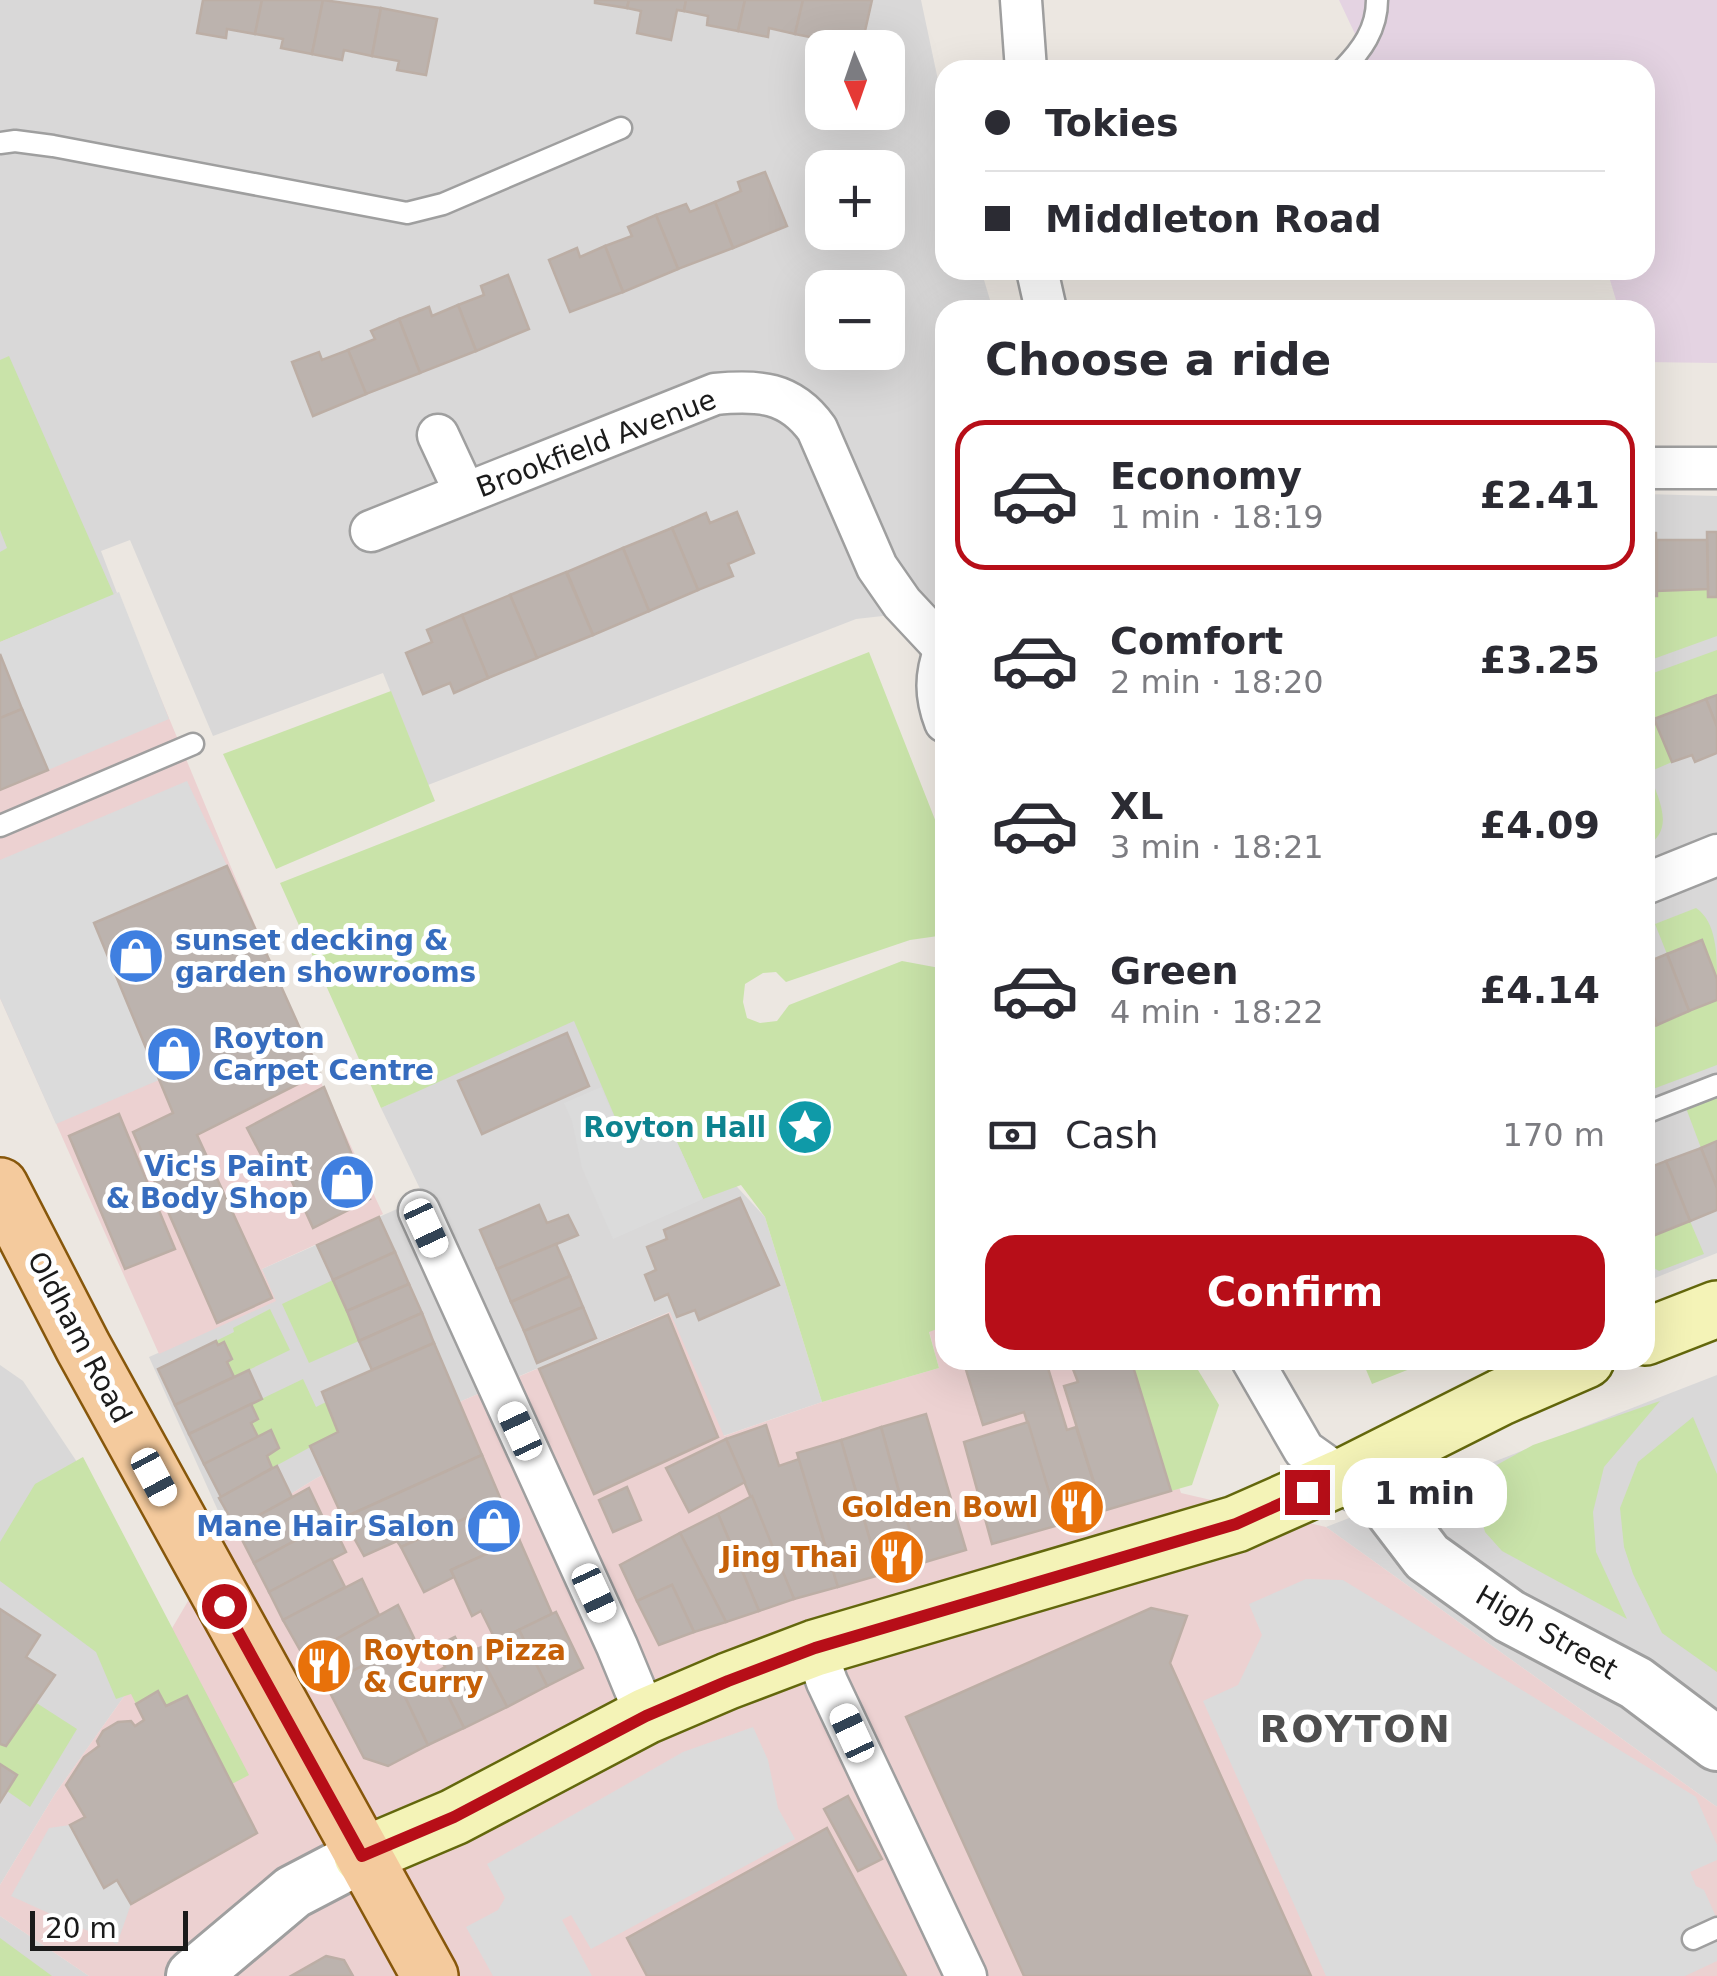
<!DOCTYPE html>
<meta charset="utf-8">
<style>
:root{--surface:#fff;--page:#f7f7f7;--text:#2b2b33;--muted:#7c7c81;--line:#e1e1e2;--accent:#b70e18}
body{margin:0;font-family:"DejaVu Sans",sans-serif;background:var(--page);color:var(--text);height:100vh;display:flex;flex-direction:column;font-size:38px;white-space:nowrap}
*{box-sizing:border-box;margin:0}
p{font-size:32px;color:var(--muted)}
.icon{flex:none;width:55px;height:55px;fill:none;stroke:currentColor;stroke-width:2;stroke-linecap:round;stroke-linejoin:round}
.map{position:relative;flex:1;overflow:hidden}
.panel{position:absolute;left:935px;top:300px;width:720px;height:1070px;display:flex;flex-direction:column;background:var(--surface);border-radius:30px;box-shadow:0 10px 40px #0002}
.panel>*{flex:none}
.top-card{position:absolute;left:935px;top:60px;width:720px;height:220px;border-radius:30px;box-shadow:0 10px 40px #0002;display:grid;align-content:center;height:220px;padding:0 50px;background:var(--surface)}
.needle{width:65px;rotate:178deg}
.buttons{position:absolute;left:805px;top:30px;display:grid;gap:20px}
.buttons a{display:grid;place-items:center;width:100px;height:100px;border-radius:20px;background:var(--surface);box-shadow:0 10px 40px #0002;font-size:50px}
.scale{position:absolute;left:30px;bottom:25px;width:158px;box-sizing:border-box;padding-left:10px;border:5px solid #1b1b1b;border-top:0;font-size:28px;line-height:35px;white-space:nowrap;color:#1b1b1b;-webkit-text-stroke:8px #fff;paint-order:stroke}
.end{position:absolute;width:45px;height:45px;margin:-22px;border:12px solid #b70e18;background:#fff;box-shadow:0 0 0 5px #fff}
.from{border-radius:50%}
.bubble{position:absolute;height:70px;border-radius:30px;background:var(--surface);box-shadow:0 10px 40px #0002;font-size:32px;font-weight:800;line-height:70px;text-align:center}
.car{position:absolute;width:30px;height:60px;margin:-30px -15px;border-radius:12px;box-shadow:0 0 8px 2px #0007;background:linear-gradient(#fff 24%,#345 0 40%,#fff 0 76%,#345 0 86%,#fff 0)}
.top-card b{display:flex;align-items:center;gap:35px;height:95px;font-size:38px}
.top-card b+b{border-top:2px solid var(--line)}
.top-card i{width:25px;height:25px;background:var(--text)}
ul{padding:0;list-style:none}
li{display:flex;align-items:center;gap:30px;height:150px;margin:0 20px 15px;padding:0 30px;border:5px solid transparent;border-radius:30px}
li div{flex:1}
li b{display:block;font-size:38px}
li em{font-style:normal;font-weight:800}
li.selected{border-color:var(--accent)}
li>.icon{width:90px;height:90px;stroke-width:1.5}
h2{padding:0 50px;font-size:45px;line-height:120px}
.pay{display:flex;align-items:center;gap:25px;height:110px;padding:0 50px;font-size:38px}
.pay p{margin-inline-start:auto}
.button{display:flex;gap:20px;margin-top:auto;padding:20px 50px}
.button a{flex:1;height:115px;border-radius:30px;background:var(--accent);color:#fff;font-size:40px;font-weight:800;line-height:115px;text-align:center}
.map>svg:first-child{display:block}
</style>
<div class="map">
<svg width="1717" height="1976" viewBox="0 0 1717 1976">
<rect width="100%" height="100%" fill="#ece7e1"/>
<g fill="#d9d8d8" fill-rule="evenodd">
<path d="M0 0H921L945 113V270H981L993 310H945V609L856 619 428 785 383 673 213 736 130 540 101 551 117 593 0 639ZM822 48H888V112H822ZM822 168H888V232H822ZM822 288H888V352H822Z"/>
<path d="M1645 494 1717 496V1253L1645 1282Z"/>
<path d="M578 1015 765 1217 822 1402 723 1436 669 1312 464 1400 315 1479 228 1533 149 1357 275 1301 262 1269 424 1197 381 1108Z"/>
<path d="M0 1365 23 1381 89 1480 171 1630 55 1794 0 1885Z"/>
<path d="M1717 1375V1807L1326 1527Z"/>
<path d="M0 1916 89 1976H0Z"/>
</g>
<g fill="#ecd1d1">
<path d="M117 593 317 1074 383 1214 262 1269 276 1301 159 1354 0 998V639Z"/>
<path d="M670 1312 724 1436 822 1402 939 1368 929 1331 945 1326V1360H1136L1181 1493 1326 1527 1717 1807V1976H89L0 1916V1885L55 1794 171 1630 228 1533 315 1479 464 1400Z"/>
</g>
<path fill="#e4d3e2" d="M1339 0H1717V363L1645 362V310H1619L1607 270H1645V70H1372Z"/>
<g fill="#c9e3a9">
<path d="M9 356 114 595 0 642V552L7 548 0 530V360Z"/>
<path d="M1708 589V597H1717V636L1645 662V596L1657 591Z"/>
<path d="M1717 650V695L1655 719 1672 762 1649 772C1658 799 1677 830 1645 847V676Z"/>
<path d="M869 652 945 845V935L910 940 786 982 776 972 763 973 745 984 743 1002 747 1018 760 1023 777 1021 789 1005 902 961 945 969V1326L929 1332 939 1368 822 1402 765 1217 741 1185 703 1199 671 1129 633 1143H626L574 1021 381 1108 280 883Z"/>
<path d="M391 691 435 801 276 869 223 754Z"/>
<path d="M1696 908C1717 922 1717 956 1717 979L1702 940 1667 954 1655 924Z"/>
<path d="M1717 1000V1065L1645 1092V1029Z"/>
<path d="M1717 1096V1141L1701 1148 1686 1108Z"/>
<path d="M1690 1221 1704 1254 1659 1271 1647 1264 1645 1224 1651 1237Z"/>
<path d="M333 1280 359 1341 309 1363 282 1304Z"/>
<path d="M270 1309 290 1350 234 1377 216 1341 234 1332 233 1328Z"/>
<path d="M1131 1360H1192L1219 1405 1192 1485 1171 1491Z"/>
<path d="M1362 1360H1424L1425 1363 1372 1384Z"/>
<path d="M303 1379 316 1407 326 1402 338 1432 272 1468 267 1456 279 1448 271 1430 258 1437 251 1423 258 1419 251 1404Z"/>
<path d="M1660 1401 1604 1467 1593 1512 1596 1552 1627 1619 1502 1551 1485 1532 1478 1506 1480 1482 1495 1466 1533 1445Z"/>
<path d="M1693 1417 1717 1474V1672L1662 1633 1633 1574 1624 1547 1620 1508 1638 1462Z"/>
<path d="M83 1457 249 1775 232 1784 187 1696 166 1706 158 1692 136 1704 131 1694 116 1699 96 1652 0 1581V1542L35 1484Z"/>
<path d="M35 1702 77 1729 30 1807 7 1791 17 1775 0 1764V1744L7 1745Z"/>
<path d="M0 1938 52 1976H0Z"/>
</g>
<g fill="#dbdbdb">
<path d="M119 592 169 719 48 770 0 654V642Z"/>
<path d="M187 781 227 866 95 923 159 1080 56 1124 0 998V860Z"/>
<path d="M601 1087 626 1143H633L671 1129 703 1199 613 1239 582 1168 572 1121 564 1103Z"/>
<path d="M1306 1579 1343 1580 1696 1797 1717 1845V1860L1690 1872 1696 1886 1704 1890 1717 1919V1961L1685 1976H1326L1203 1701 1238 1685 1262 1635 1249 1604Z"/>
<path d="M753 1727 768 1760 778 1808 795 1839 591 1949 571 1915 562 1920 592 1976H493L466 1927 498 1910 505 1898 487 1864 683 1752Z"/>
<path d="M70 1825 104 1887 117 1880 131 1904 117 1944 11 1896 49 1828Z"/>
</g>
<g fill="#bcb3ae" stroke="#bcaea5" stroke-width="2.5">
<path d="M203 0H262L255 34 227 29 226 38 197 33Z"/>
<path d="M262 0H323L312 54 281 48 283 39 255 34Z"/>
<path d="M323 0 381 8 372 56 344 50 342 60 312 54Z"/>
<path d="M595 0H629L627 8 595 3Z"/>
<path d="M629 0H686L684 11 677 10 671 40 637 33 641 11 627 8Z"/>
<path d="M686 0H745L738 31 707 25 708 16 684 11Z"/>
<path d="M745 0H803L795 34 769 28 768 37 738 31Z"/>
<path d="M803 0H872L865 31 890 37 888 49 829 48 830 41 795 34Z"/>
<path d="M381 8 437 19 426 75 397 70 399 61 372 56Z"/>
<path d="M765 172 787 226 733 248 715 202 741 191 738 182Z"/>
<path d="M715 202 733 248 678 269 656 215 686 204 690 212Z"/>
<path d="M656 215 678 269 623 292 605 246 632 236 628 227Z"/>
<path d="M605 246 623 292 570 312 549 260 577 248 580 257Z"/>
<path d="M508 275 529 329 476 351 458 305 484 295 481 286Z"/>
<path d="M458 305 476 351 420 373 399 319 429 307 432 316Z"/>
<path d="M399 319 420 373 366 394 348 350 375 339 371 331Z"/>
<path d="M348 350 366 394 313 416 292 362 319 352 322 360Z"/>
<path d="M737 512 754 553 728 564 733 576 698 590 672 528 706 513 710 523Z"/>
<path d="M672 528 698 590 649 611 623 548Z"/>
<path d="M1707 532H1717V597H1708Z"/>
<path d="M1645 533H1656L1657 596H1645Z"/>
<path d="M1657 540H1707L1708 589 1657 591Z"/>
<path d="M623 548 649 611 593 635 567 572Z"/>
<path d="M566 572 593 635 537 658 510 595Z"/>
<path d="M510 595 537 658 488 678 462 615Z"/>
<path d="M462 615 488 678 454 693 450 683 423 694 406 653 432 642 427 630Z"/>
<path d="M0 654 22 709 0 718Z"/>
<path d="M1717 695V727L1706 699Z"/>
<path d="M1706 699 1717 727V753L1695 762 1692 755 1672 762 1654 719Z"/>
<path d="M22 709 48 770 0 790V718Z"/>
<path d="M227 866 320 1073 197 1135 272 1298 217 1323 133 1132 173 1113 94 923Z"/>
<path d="M1702 940 1717 979V1000L1689 1011 1667 954Z"/>
<path d="M1667 954 1689 1011 1657 1025 1645 995V963Z"/>
<path d="M1645 995 1657 1025 1645 1029Z"/>
<path d="M567 1033 589 1086 482 1134 458 1081Z"/>
<path d="M324 1087 370 1199 313 1228 284 1164 270 1172 247 1128Z"/>
<path d="M119 1114 175 1249 125 1269 69 1136Z"/>
<path d="M1717 1141V1188L1701 1148Z"/>
<path d="M1701 1148 1717 1188V1210L1690 1221 1666 1161Z"/>
<path d="M1666 1161 1690 1221 1650 1237 1645 1224V1169Z"/>
<path d="M740 1198 779 1285 699 1320 695 1310 677 1317 668 1294 655 1300 645 1275 656 1270 647 1247 667 1239 664 1230Z"/>
<path d="M539 1205 547 1223 568 1215 578 1235 497 1269 480 1230Z"/>
<path d="M379 1217 395 1252 333 1280 317 1245Z"/>
<path d="M556 1244 570 1276 511 1302 497 1269Z"/>
<path d="M395 1252 409 1284 347 1311 333 1280Z"/>
<path d="M570 1276 583 1307 524 1331 511 1302Z"/>
<path d="M409 1284 422 1313 359 1341 347 1311Z"/>
<path d="M583 1307 596 1338 537 1363 524 1331Z"/>
<path d="M422 1313 434 1343 372 1370 359 1341Z"/>
<path d="M668 1315 718 1437 594 1494 539 1369Z"/>
<path d="M216 1341 218 1345 224 1342 232 1359 227 1362 234 1377 175 1405 158 1369Z"/>
<path d="M434 1343 482 1455 343 1518 310 1446 338 1432 322 1392Z"/>
<path d="M963 1360H1074L1048 1368 1067 1430 1076 1427 1103 1511 1059 1525 1024 1412 983 1425Z"/>
<path d="M1102 1360H1131L1171 1491 1103 1511 1064 1386 1078 1382 1073 1369Z"/>
<path d="M249 1370 262 1399 189 1434 175 1405Z"/>
<path d="M251 1404 258 1419 251 1423 258 1437 204 1464 189 1434Z"/>
<path d="M926 1414 966 1550 919 1564 881 1427Z"/>
<path d="M1028 1422 1059 1525 992 1544 964 1442Z"/>
<path d="M766 1425 779 1466 799 1459 838 1587 794 1599 726 1439Z"/>
<path d="M881 1427 919 1564 880 1575 841 1440Z"/>
<path d="M271 1430 279 1448 267 1456 272 1468 221 1497 204 1464Z"/>
<path d="M726 1439 745 1482 689 1512 666 1468Z"/>
<path d="M841 1440 880 1575 838 1587 797 1453Z"/>
<path d="M482 1455 502 1502 401 1547 397 1541 364 1556 343 1518Z"/>
<path d="M277 1466 292 1497 236 1528 219 1498Z"/>
<path d="M627 1487 641 1520 613 1532 599 1500Z"/>
<path d="M309 1488 326 1524 254 1563 236 1528Z"/>
<path d="M752 1496 794 1599 759 1611 718 1514Z"/>
<path d="M502 1502 519 1539 451 1570 454 1577 424 1592 401 1547Z"/>
<path d="M718 1514 759 1611 726 1622 680 1533Z"/>
<path d="M331 1521 346 1552 269 1592 254 1563Z"/>
<path d="M680 1533 726 1622 694 1632 672 1585 637 1601 620 1565Z"/>
<path d="M519 1539 552 1614 496 1641 481 1611 472 1616 451 1570Z"/>
<path d="M331 1559 345 1587 283 1620 269 1592Z"/>
<path d="M362 1579 379 1615 304 1657 283 1620Z"/>
<path d="M672 1585 694 1632 659 1645 637 1601Z"/>
<path d="M398 1605 414 1638 321 1688 304 1657Z"/>
<path d="M1151 1608 1187 1616 1170 1663 1311 1976H1024L906 1717Z"/>
<path d="M0 1609 40 1635 26 1657 55 1675 6 1746 0 1744Z"/>
<path d="M556 1612 583 1668 547 1686 519 1630Z"/>
<path d="M519 1630 547 1686 507 1707 477 1649Z"/>
<path d="M455 1637 465 1656 477 1649 507 1707 464 1728 436 1672 445 1667 434 1647Z"/>
<path d="M404 1644 421 1678 401 1688 428 1745 388 1766 364 1758 326 1685Z"/>
<path d="M436 1672 464 1728 428 1745 401 1688Z"/>
<path d="M158 1691 166 1706 187 1696 257 1833 131 1904 117 1880 104 1888 70 1825 85 1817 66 1785 84 1757 99 1746 97 1741 103 1731 118 1722 131 1721 135 1726 144 1720 136 1704Z"/>
<path d="M0 1764 17 1775 0 1802Z"/>
<path d="M848 1796 882 1859 858 1871 824 1809Z"/>
<path d="M827 1828 906 1976H647L627 1938Z"/>
<path d="M326 1956 344 1960 353 1976H291Z"/>
</g>
<g fill="none" stroke-linecap="round" stroke-linejoin="round">
<g stroke="#9f9f9f" stroke-width="25">
<g id="service">
<path d="M1342 70C1362 50 1377 29 1377 0"/>
<path d="M0 143 15 141 53 146 407 213 443 204 621 128"/>
<path d="M0 826 193 744"/>
<path d="M1645 1113 1717 1085"/>
<path d="M1693 1939 1717 1928"/>
</g>
</g>
<g stroke="#9f9f9f" stroke-width="45">
<g id="minor">
<path d="M1021 0 1026 70"/>
<path d="M1037 270 1046 310"/>
<path d="M438 435 465 493"/>
<path d="M1645 468H1717"/>
<path d="M371 531 715 394C758 390 790 391 817 429L877 567 902 603 945 649"/>
<path d="M945 649C935 675 935 696 945 722"/>
<path d="M1645 884 1717 855"/>
<path d="M419 1211 617 1646 646 1716"/>
<path d="M1252 1360 1304 1450 1342 1477"/>
<path d="M815 1648 827 1682 966 1976"/>
</g>
</g>
<g stroke="#9f9f9f" stroke-width="58">
<g id="tertiary">
<path d="M1342 1477 1382 1498 1427 1557 1509 1616 1636 1683 1717 1744"/>
<path d="M193 1976 293 1892 362 1856"/>
</g>
</g>
<g stroke="#63670c" stroke-width="60">
<g id="secondary">
<path d="M1645 1337 1717 1309"/>
<path d="M362 1856 454 1817 646 1716 728 1681 815 1648 1236 1524 1342 1477 1501 1397 1586 1360"/>
</g>
</g>
<g stroke="#87570b" stroke-width="60">
<path id="primary" d="M0 1186 83 1347 430 1976"/>
</g>
<use href="#service" stroke="#fff" stroke-width="20"/>
<use href="#minor" stroke="#fff" stroke-width="40"/>
<use href="#tertiary" stroke="#fff" stroke-width="52"/>
<use href="#secondary" stroke="#f4f3b7" stroke-width="55"/>
<use href="#primary" stroke="#f4ca9d" stroke-width="55"/>
</g>
<g fill="none" stroke-linecap="round" stroke-linejoin="round">
<path stroke="#b70e18" stroke-width="12" d="M224 1606 362 1856 454 1817 646 1716 728 1681 815 1648 1236 1524 1307 1492"/>
</g>
<defs>
<g id="shop-disc" transform="scale(2.875)"><circle r="9.5" fill="#3f7fe0" stroke="#fff"/><path d="M-5-2.5h2.3a2.7 3.5 0 0 1 5.4 0H5L5.5 6h-11ZM-1.5-2.5h3a1.5 2.3 0 0 0-3 0Z" fill="#fff"/></g>
<g id="sight-disc" transform="scale(2.875)"><circle r="9.5" fill="#0f9aa8" stroke="#fff"/><path d="M0-6L1.8-2.2L6-1.7L2.9 1.2L3.7 5.4L0 3.3L-3.7 5.4L-2.9 1.2L-6-1.7L-1.8-2.2Z" fill="#fff"/></g>
<g id="restaurant-disc" transform="scale(2.875)"><circle r="9.5" fill="#e8710a" stroke="#fff"/><path d="M-5-6h1v4h1v-4h1v4h1v-4h1v5L-1.5 .5V6h-2V.5L-5-1ZM5-6V6H3V1.5H1.5Q1.5-4 5-6Z" fill="#fff"/></g>
</defs>
<g fill-rule="evenodd">
<use href="#shop-disc" x="136" y="956"/>
<use href="#shop-disc" x="174" y="1054"/>
<use href="#sight-disc" x="805" y="1127"/>
<use href="#shop-disc" x="347" y="1182"/>
<use href="#restaurant-disc" x="1077" y="1507"/>
<use href="#shop-disc" x="494" y="1526"/>
<use href="#restaurant-disc" x="897" y="1557"/>
<use href="#restaurant-disc" x="324" y="1666"/>
</g>
<g text-anchor="middle" stroke-width="10" stroke-linejoin="round" paint-order="stroke">
<g font-size="28" fill="#1b1b1b" stroke="#fff">
<text transform="translate(596 443) rotate(-21)" y="10">Brookfield Avenue</text>
<text transform="translate(80 1337) rotate(62)" y="10">Oldham Road</text>
<text transform="translate(1547 1632) rotate(30)" y="10">High Street</text>
</g>
<g font-size="28" font-weight="bold" fill="#366cbe" stroke="#fff" text-anchor="start">
<text x="175" y="950">sunset decking &amp;<tspan x="175" dy="32">garden showrooms</tspan></text>
<text x="213" y="1048">Royton<tspan x="213" dy="32">Carpet Centre</tspan></text>
<text x="308" y="1176" text-anchor="end">Vic's Paint<tspan x="308" dy="32">&amp; Body Shop</tspan></text>
<text x="455" y="1536" text-anchor="end">Mane Hair Salon</text>
</g>
<g font-size="28" font-weight="bold" fill="#0d838f" stroke="#fff" text-anchor="end">
<text x="766" y="1137">Royton Hall</text>
</g>
<g font-size="28" font-weight="bold" fill="#c56008" stroke="#fff" text-anchor="end">
<text x="1038" y="1517">Golden Bowl</text>
<text x="858" y="1567">Jing Thai</text>
<text x="363" y="1660" text-anchor="start">Royton Pizza<tspan x="363" dy="32">&amp; Curry</tspan></text>
</g>
<g font-size="38" font-weight="bold" letter-spacing="2.5" fill="#4e4e4e" stroke="#fff">
<text x="1356" y="1742">ROYTON</text>
</g>
</g>
</svg>
<div class="buttons">
<a><svg class="needle" viewBox="-14 -14 28 28"><path d="M0-13l5 13h-10z" fill="#e53935"/><path d="M0 13l5-13h-10z" fill="#7c7c81"/></svg></a>
<a>+</a>
<a>−</a>
</div>
<div class="scale">20 m</div>
<i class="end from" style="left:224px;top:1606px"></i>
<i class="end" style="left:1307px;top:1492px"></i>
<div class="bubble" style="left:1342px;top:1458px;width:165px">1 min</div>
<i class="car" style="left:426px;top:1228px;rotate:155deg"></i>
<i class="car" style="left:520px;top:1431px;rotate:335deg"></i>
<i class="car" style="left:154px;top:1477px;rotate:152deg"></i>
<i class="car" style="left:594px;top:1593px;rotate:155deg"></i>
<i class="car" style="left:852px;top:1733px;rotate:335deg"></i>
<div class="top-card">
<b><i class="from"></i>Tokies</b>
<b><i></i>Middleton Road</b>
</div>
<section class="panel">
<h2>Choose a ride</h2>
<ul>
<li class="selected"><svg class="icon" aria-label="car" viewBox="0 0 24 24"><path d="M5 17H2v-5l4-1 3-4h7l3 4 3 1v5h-3M9 17h6M6 11h13"/><circle cx="7" cy="17" r="2"/><circle cx="17" cy="17" r="2"/></svg><div><b>Economy</b><p>1 min · 18:19</p></div><em>£2.41</em></li>
<li><svg class="icon" aria-label="car" viewBox="0 0 24 24"><path d="M5 17H2v-5l4-1 3-4h7l3 4 3 1v5h-3M9 17h6M6 11h13"/><circle cx="7" cy="17" r="2"/><circle cx="17" cy="17" r="2"/></svg><div><b>Comfort</b><p>2 min · 18:20</p></div><em>£3.25</em></li>
<li><svg class="icon" aria-label="car" viewBox="0 0 24 24"><path d="M5 17H2v-5l4-1 3-4h7l3 4 3 1v5h-3M9 17h6M6 11h13"/><circle cx="7" cy="17" r="2"/><circle cx="17" cy="17" r="2"/></svg><div><b>XL</b><p>3 min · 18:21</p></div><em>£4.09</em></li>
<li><svg class="icon" aria-label="car" viewBox="0 0 24 24"><path d="M5 17H2v-5l4-1 3-4h7l3 4 3 1v5h-3M9 17h6M6 11h13"/><circle cx="7" cy="17" r="2"/><circle cx="17" cy="17" r="2"/></svg><div><b>Green</b><p>4 min · 18:22</p></div><em>£4.14</em></li>
</ul>
<div class="pay"><svg class="icon" aria-label="cash" viewBox="0 0 24 24"><path d="M3 7h18v10H3z"/><circle cx="12" cy="12" r="2"/></svg>Cash<p>170 m</p></div>
<div class="button"><a>Confirm</a></div>
</section>
</div>
